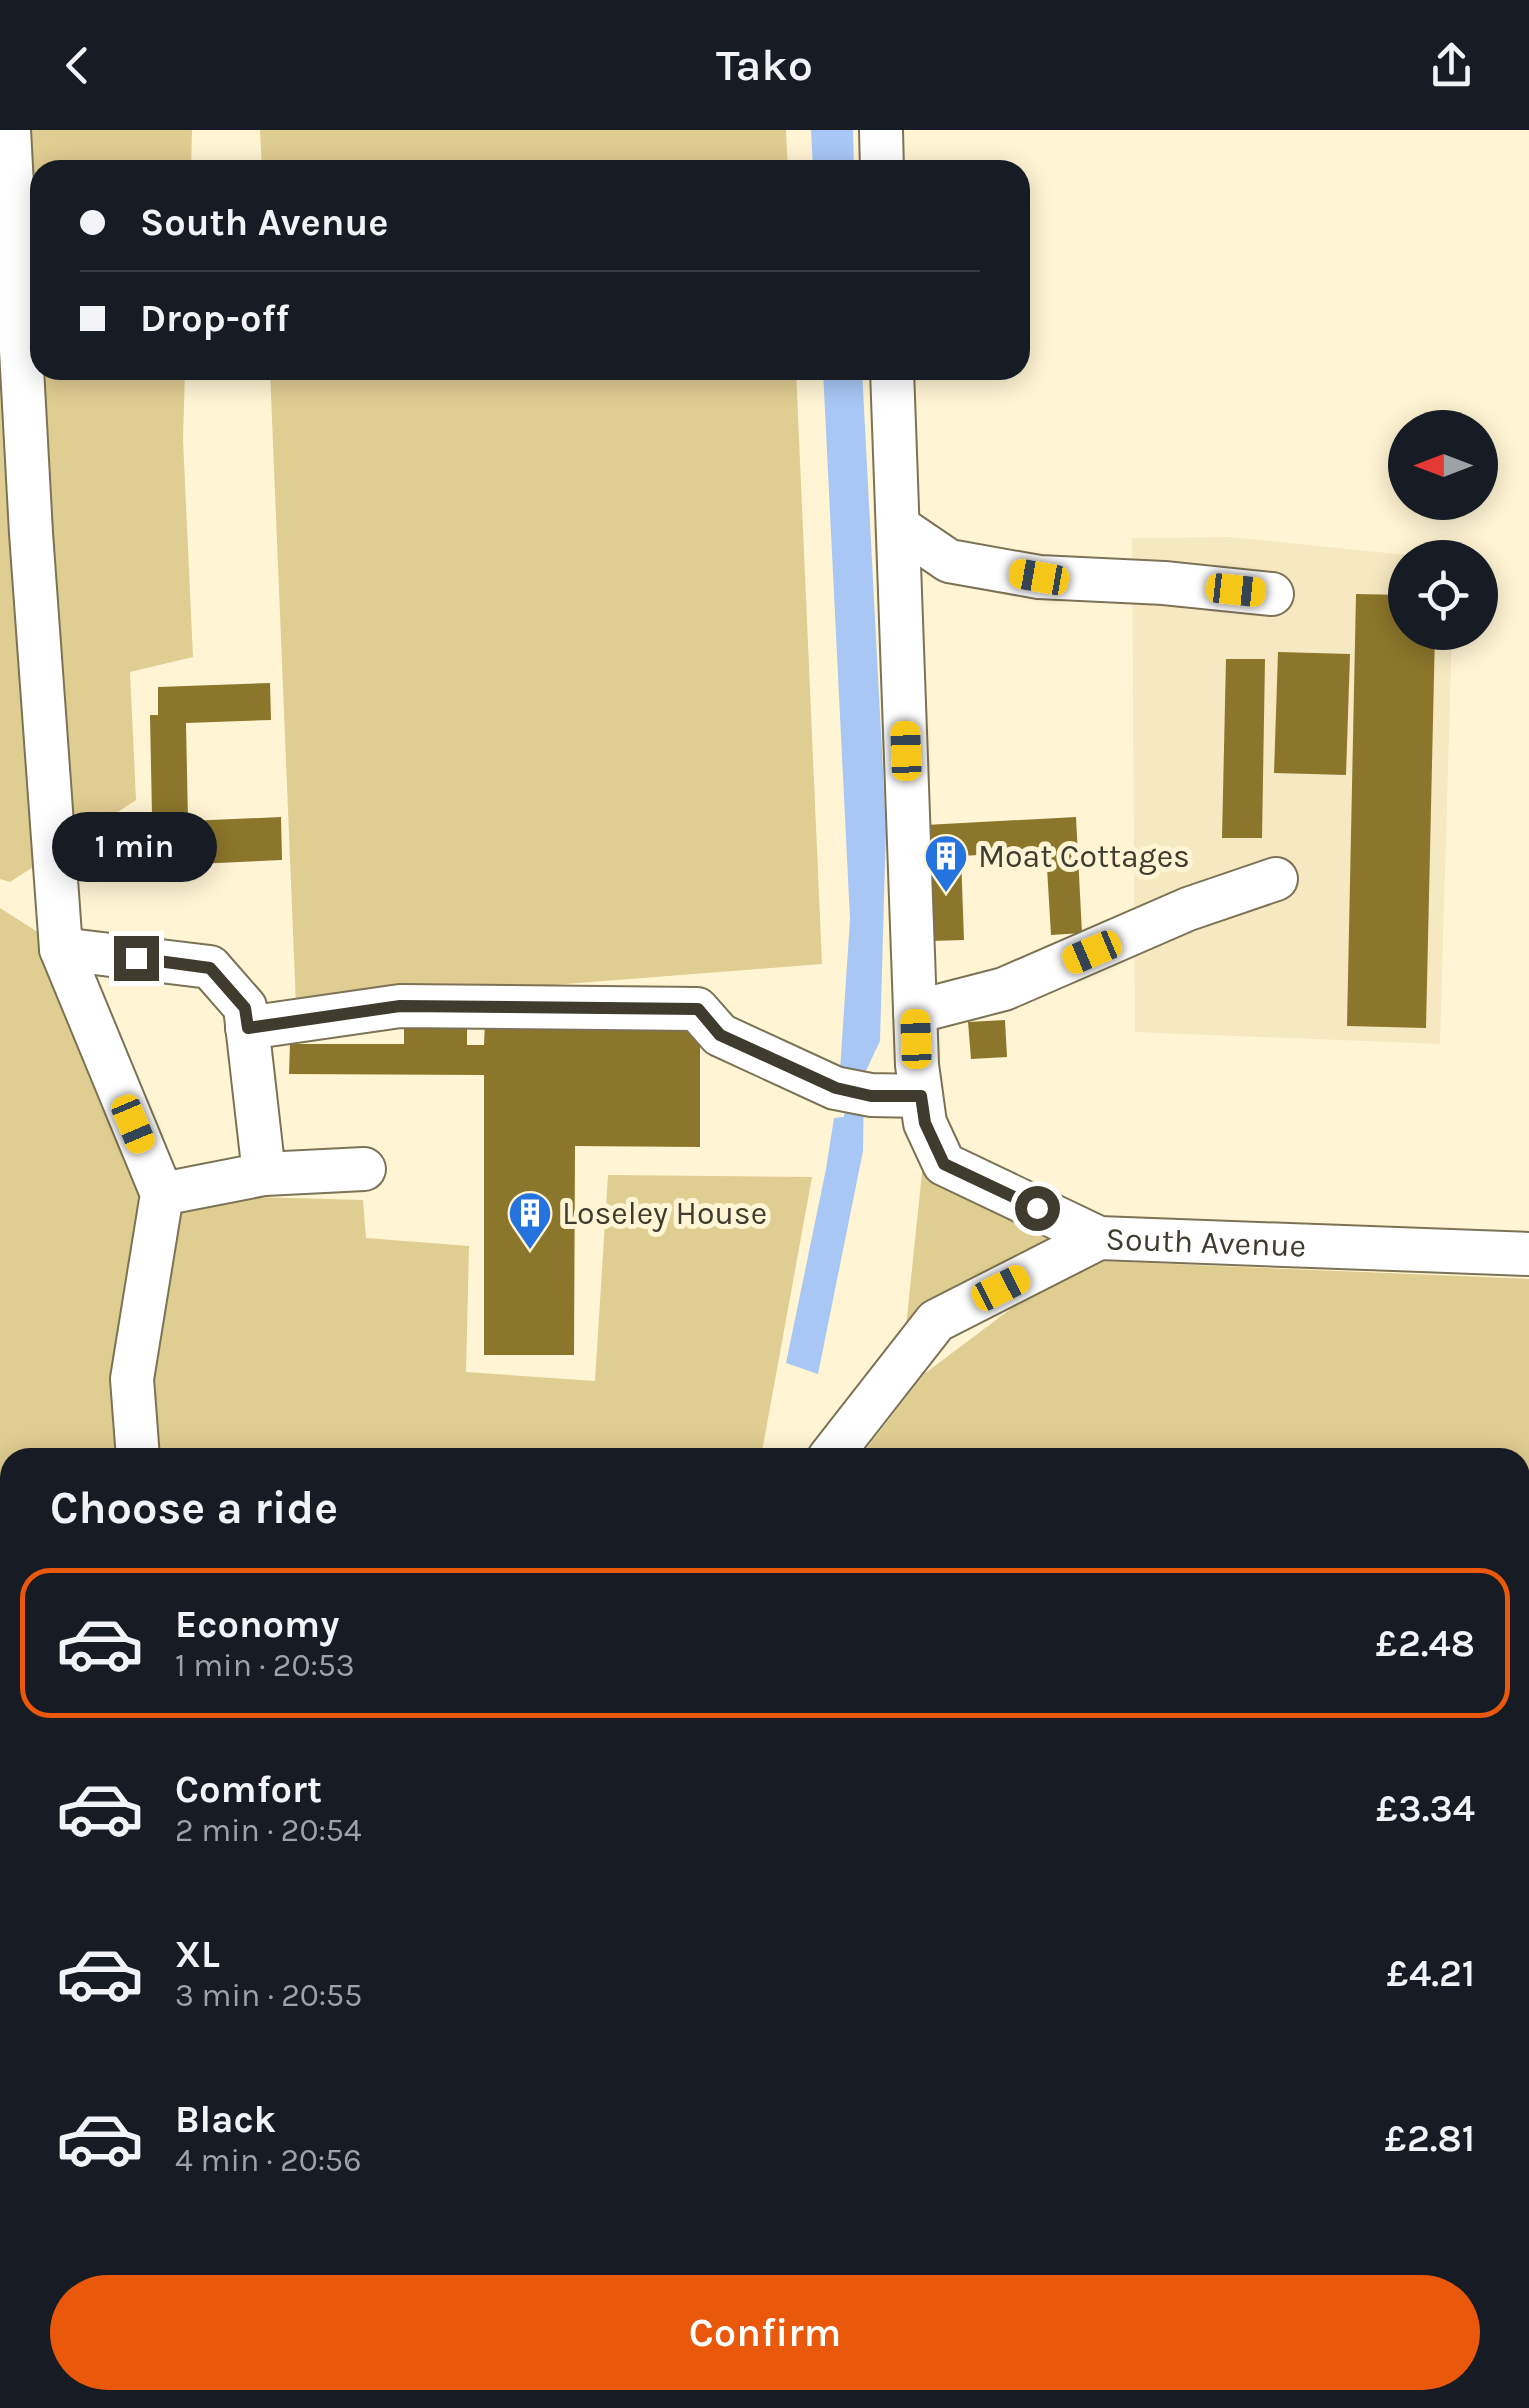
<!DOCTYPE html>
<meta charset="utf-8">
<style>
:root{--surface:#171b24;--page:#242831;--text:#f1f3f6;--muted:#9ea1a6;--line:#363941;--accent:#ea580c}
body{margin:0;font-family:Karla,sans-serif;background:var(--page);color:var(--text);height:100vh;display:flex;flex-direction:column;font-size:38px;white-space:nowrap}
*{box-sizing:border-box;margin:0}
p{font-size:32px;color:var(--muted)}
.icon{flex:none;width:55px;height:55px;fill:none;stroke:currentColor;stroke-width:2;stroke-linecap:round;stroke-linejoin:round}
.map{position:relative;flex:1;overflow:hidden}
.side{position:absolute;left:0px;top:1318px;width:1530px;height:962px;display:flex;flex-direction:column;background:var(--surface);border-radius:30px 30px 0 0;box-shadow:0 5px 25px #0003}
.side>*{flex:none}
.hud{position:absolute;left:30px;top:30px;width:1000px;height:220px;border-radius:30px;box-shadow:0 5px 25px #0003;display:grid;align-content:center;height:220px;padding:0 50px;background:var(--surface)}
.needle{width:65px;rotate:270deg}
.fabs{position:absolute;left:1388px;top:280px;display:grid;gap:20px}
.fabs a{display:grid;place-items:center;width:110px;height:110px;border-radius:50%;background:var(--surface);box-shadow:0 5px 25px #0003;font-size:50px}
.end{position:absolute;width:45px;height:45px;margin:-22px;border:12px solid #3f3b2e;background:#fff;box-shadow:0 0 0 5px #fff}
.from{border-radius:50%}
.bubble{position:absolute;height:70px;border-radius:35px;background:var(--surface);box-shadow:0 5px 25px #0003;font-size:32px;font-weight:600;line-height:70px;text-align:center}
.car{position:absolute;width:30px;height:60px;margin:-30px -15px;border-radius:12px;box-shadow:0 0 8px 2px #0007;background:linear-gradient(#f5c518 24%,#345 0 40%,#f5c518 0 76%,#345 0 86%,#f5c518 0)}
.hud b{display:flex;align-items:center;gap:35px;height:95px;font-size:38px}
.hud b+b{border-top:2px solid var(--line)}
.hud i{width:25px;height:25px;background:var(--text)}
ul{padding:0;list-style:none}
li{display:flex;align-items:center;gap:30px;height:150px;margin:0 20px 15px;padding:0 30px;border:5px solid transparent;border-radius:30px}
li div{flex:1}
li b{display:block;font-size:38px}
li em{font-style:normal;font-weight:600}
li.selected{border-color:var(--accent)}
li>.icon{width:90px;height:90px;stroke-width:1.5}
h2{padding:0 50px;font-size:45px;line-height:120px}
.button{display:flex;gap:20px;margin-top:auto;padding:20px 50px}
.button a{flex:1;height:115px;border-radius:60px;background:var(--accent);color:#fff;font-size:40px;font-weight:600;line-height:115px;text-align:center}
header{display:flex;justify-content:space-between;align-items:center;height:130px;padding:0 50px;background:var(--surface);font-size:45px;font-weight:600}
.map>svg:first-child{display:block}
</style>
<header><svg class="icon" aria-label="back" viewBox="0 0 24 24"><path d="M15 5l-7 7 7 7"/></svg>Tako<svg class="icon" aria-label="share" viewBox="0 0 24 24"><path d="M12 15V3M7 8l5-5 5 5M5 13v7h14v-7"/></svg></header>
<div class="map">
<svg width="1529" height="2278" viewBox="0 0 1529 2278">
<rect width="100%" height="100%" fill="#fff5d4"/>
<path fill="#f6e9c2" d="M1231 407 1426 427 1405 428V502L1452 503 1440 914 1135 902 1132 408Z"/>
<g fill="#e0cd91">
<path d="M0 0H192L191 40H40V240H185L183 310 193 527 130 542 136 670 10 752 0 749Z"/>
<path d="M260 0H786L788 40H262Z"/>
<path d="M270 240H796L822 834 296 875Z"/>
<path d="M0 778 44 806 143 1058 123 1327 10 1328V1557L0 1562Z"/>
<path d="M923 1033 1071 1111 906 1197Z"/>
<path d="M608 1045 812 1047 761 1327 151 1328 150 1248 169 1131 187 1065 363 1070 366 1108 469 1116 466 1242 595 1251Z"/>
<path d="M1099 1131 1529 1149V1649L1520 1647V1328H859L924 1244 1020 1172Z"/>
<path d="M10 1586V1675H0V1590Z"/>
<path d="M1520 1699 1529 1701V2278H702L706 2270H1520Z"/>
<path d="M0 2253H10V2270H165L212 2278H0Z"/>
<path d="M377 2270H632L620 2278H404Z"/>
</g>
<g fill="#a8c7f5">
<path d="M811 0H853L854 40H813Z"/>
<path d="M823 240H862L886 699 880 911 864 945 863 1021 818 1244 786 1233 826 1039 834 988 844 987 849 946 840 941 850 789Z"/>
</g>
<g fill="#8c762b">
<path d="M1356 464 1405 465V502H1435L1426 898 1347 896Z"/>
<path d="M1278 522 1350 524 1346 645 1274 643Z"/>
<path d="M1226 529H1265L1262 708H1222Z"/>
<path d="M270 553 271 590 186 593 188 691 281 687 282 730 153 736 150 585H158V557Z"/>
<path d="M1076 687 1082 803 1051 805 1046 721 961 726 964 810 931 811 925 695Z"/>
<path d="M404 887H467V915H484L485 891H700V1017L575 1016 574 1225H484V945L289 944 290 914H404Z"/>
<path d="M1005 890 1007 927 971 929 968 892Z"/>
</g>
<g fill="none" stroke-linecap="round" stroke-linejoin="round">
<g stroke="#7c7356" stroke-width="46">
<g id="minor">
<path d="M9 0 31 403 61 819 162 1064 132 1249 138 1328"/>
<path d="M881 0 882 40"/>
<path id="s1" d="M892 240 917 935 925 993 944 1034 1099 1108 1529 1124"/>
<path d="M899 397 949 431 1039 447 1164 453 1272 464"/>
<path d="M61 819 210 837 245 877 264 1044 162 1064"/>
<path d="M915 882 1004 859 1188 779 1276 749"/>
<path d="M247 898 400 876 697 879 720 905 835 958 871 965 921 966"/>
<path d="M264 1044 364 1039"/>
<path d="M829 1328 936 1191 1099 1108"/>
<path d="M0 1576 10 1572"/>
<path d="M0 1697H10"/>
<path d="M0 1880 10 1887"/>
</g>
</g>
<g stroke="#a49d86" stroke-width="6" stroke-dasharray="10 5" stroke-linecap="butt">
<path d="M1520 1671 1529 1672"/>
<path d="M685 2278 689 2270"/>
</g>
<use href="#minor" stroke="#fff" stroke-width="42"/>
</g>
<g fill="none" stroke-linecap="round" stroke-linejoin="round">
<path stroke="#3f3b2e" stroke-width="12" d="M136 828 210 838 245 878 248 898 400 876 698 879 720 905 836 958 871 966H921L925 993 944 1034 1037 1078"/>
</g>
<defs>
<g id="building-pin" transform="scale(2.25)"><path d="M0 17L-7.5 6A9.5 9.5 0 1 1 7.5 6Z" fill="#2473de" stroke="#fff5d4"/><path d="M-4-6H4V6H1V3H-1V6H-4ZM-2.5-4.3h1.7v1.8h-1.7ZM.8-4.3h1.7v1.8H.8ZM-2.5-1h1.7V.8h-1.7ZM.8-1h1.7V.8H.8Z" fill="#fff"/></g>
</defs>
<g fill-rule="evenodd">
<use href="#building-pin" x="946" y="726"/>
<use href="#building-pin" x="530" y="1083"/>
</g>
<g text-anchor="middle" stroke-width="10" stroke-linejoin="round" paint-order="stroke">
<g font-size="32" fill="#3f3b2e" stroke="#fff5d4" text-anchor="start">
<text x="978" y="737">Moat Cottages</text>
<text x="562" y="1094">Loseley House</text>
</g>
<g font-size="32" fill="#3f3b2e" stroke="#fff5d4">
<text dy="11" stroke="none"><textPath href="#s1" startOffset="1078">South Avenue</textPath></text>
</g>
</g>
</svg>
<div class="fabs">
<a><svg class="needle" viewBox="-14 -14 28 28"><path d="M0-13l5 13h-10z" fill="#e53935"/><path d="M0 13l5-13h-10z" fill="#9ea1a6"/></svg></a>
<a><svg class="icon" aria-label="locate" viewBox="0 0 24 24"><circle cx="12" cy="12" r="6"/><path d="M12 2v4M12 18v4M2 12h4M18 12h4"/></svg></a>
</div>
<i class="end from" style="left:1037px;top:1078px"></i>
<i class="end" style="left:136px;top:828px"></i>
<div class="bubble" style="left:52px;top:682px;width:165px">1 min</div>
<i class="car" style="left:1039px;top:447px;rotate:280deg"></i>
<i class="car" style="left:1236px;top:460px;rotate:96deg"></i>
<i class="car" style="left:906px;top:621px;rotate:358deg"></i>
<i class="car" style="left:1092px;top:822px;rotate:247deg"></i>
<i class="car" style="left:916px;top:909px;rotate:358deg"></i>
<i class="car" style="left:133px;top:994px;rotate:157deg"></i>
<i class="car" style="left:1001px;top:1158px;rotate:63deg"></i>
<div class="hud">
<b><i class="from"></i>South Avenue</b>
<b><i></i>Drop-off</b>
</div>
<section class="side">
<h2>Choose a ride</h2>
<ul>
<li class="selected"><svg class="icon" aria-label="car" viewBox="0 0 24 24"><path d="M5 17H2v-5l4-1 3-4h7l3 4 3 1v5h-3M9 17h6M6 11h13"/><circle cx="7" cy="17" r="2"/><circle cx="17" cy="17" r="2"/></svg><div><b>Economy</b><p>1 min · 20:53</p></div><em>£2.48</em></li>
<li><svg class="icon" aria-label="car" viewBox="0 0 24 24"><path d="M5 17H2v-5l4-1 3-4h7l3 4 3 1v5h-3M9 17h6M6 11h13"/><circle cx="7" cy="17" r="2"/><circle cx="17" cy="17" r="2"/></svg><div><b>Comfort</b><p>2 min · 20:54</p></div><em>£3.34</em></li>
<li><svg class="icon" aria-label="car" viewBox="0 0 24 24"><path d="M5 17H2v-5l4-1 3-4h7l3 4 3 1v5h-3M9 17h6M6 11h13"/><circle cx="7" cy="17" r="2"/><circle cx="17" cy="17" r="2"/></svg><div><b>XL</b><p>3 min · 20:55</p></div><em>£4.21</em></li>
<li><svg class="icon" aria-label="car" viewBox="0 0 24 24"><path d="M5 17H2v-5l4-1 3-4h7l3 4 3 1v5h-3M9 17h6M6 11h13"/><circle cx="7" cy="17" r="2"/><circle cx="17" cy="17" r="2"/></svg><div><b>Black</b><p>4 min · 20:56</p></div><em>£2.81</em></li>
</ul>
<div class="button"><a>Confirm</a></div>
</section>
</div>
